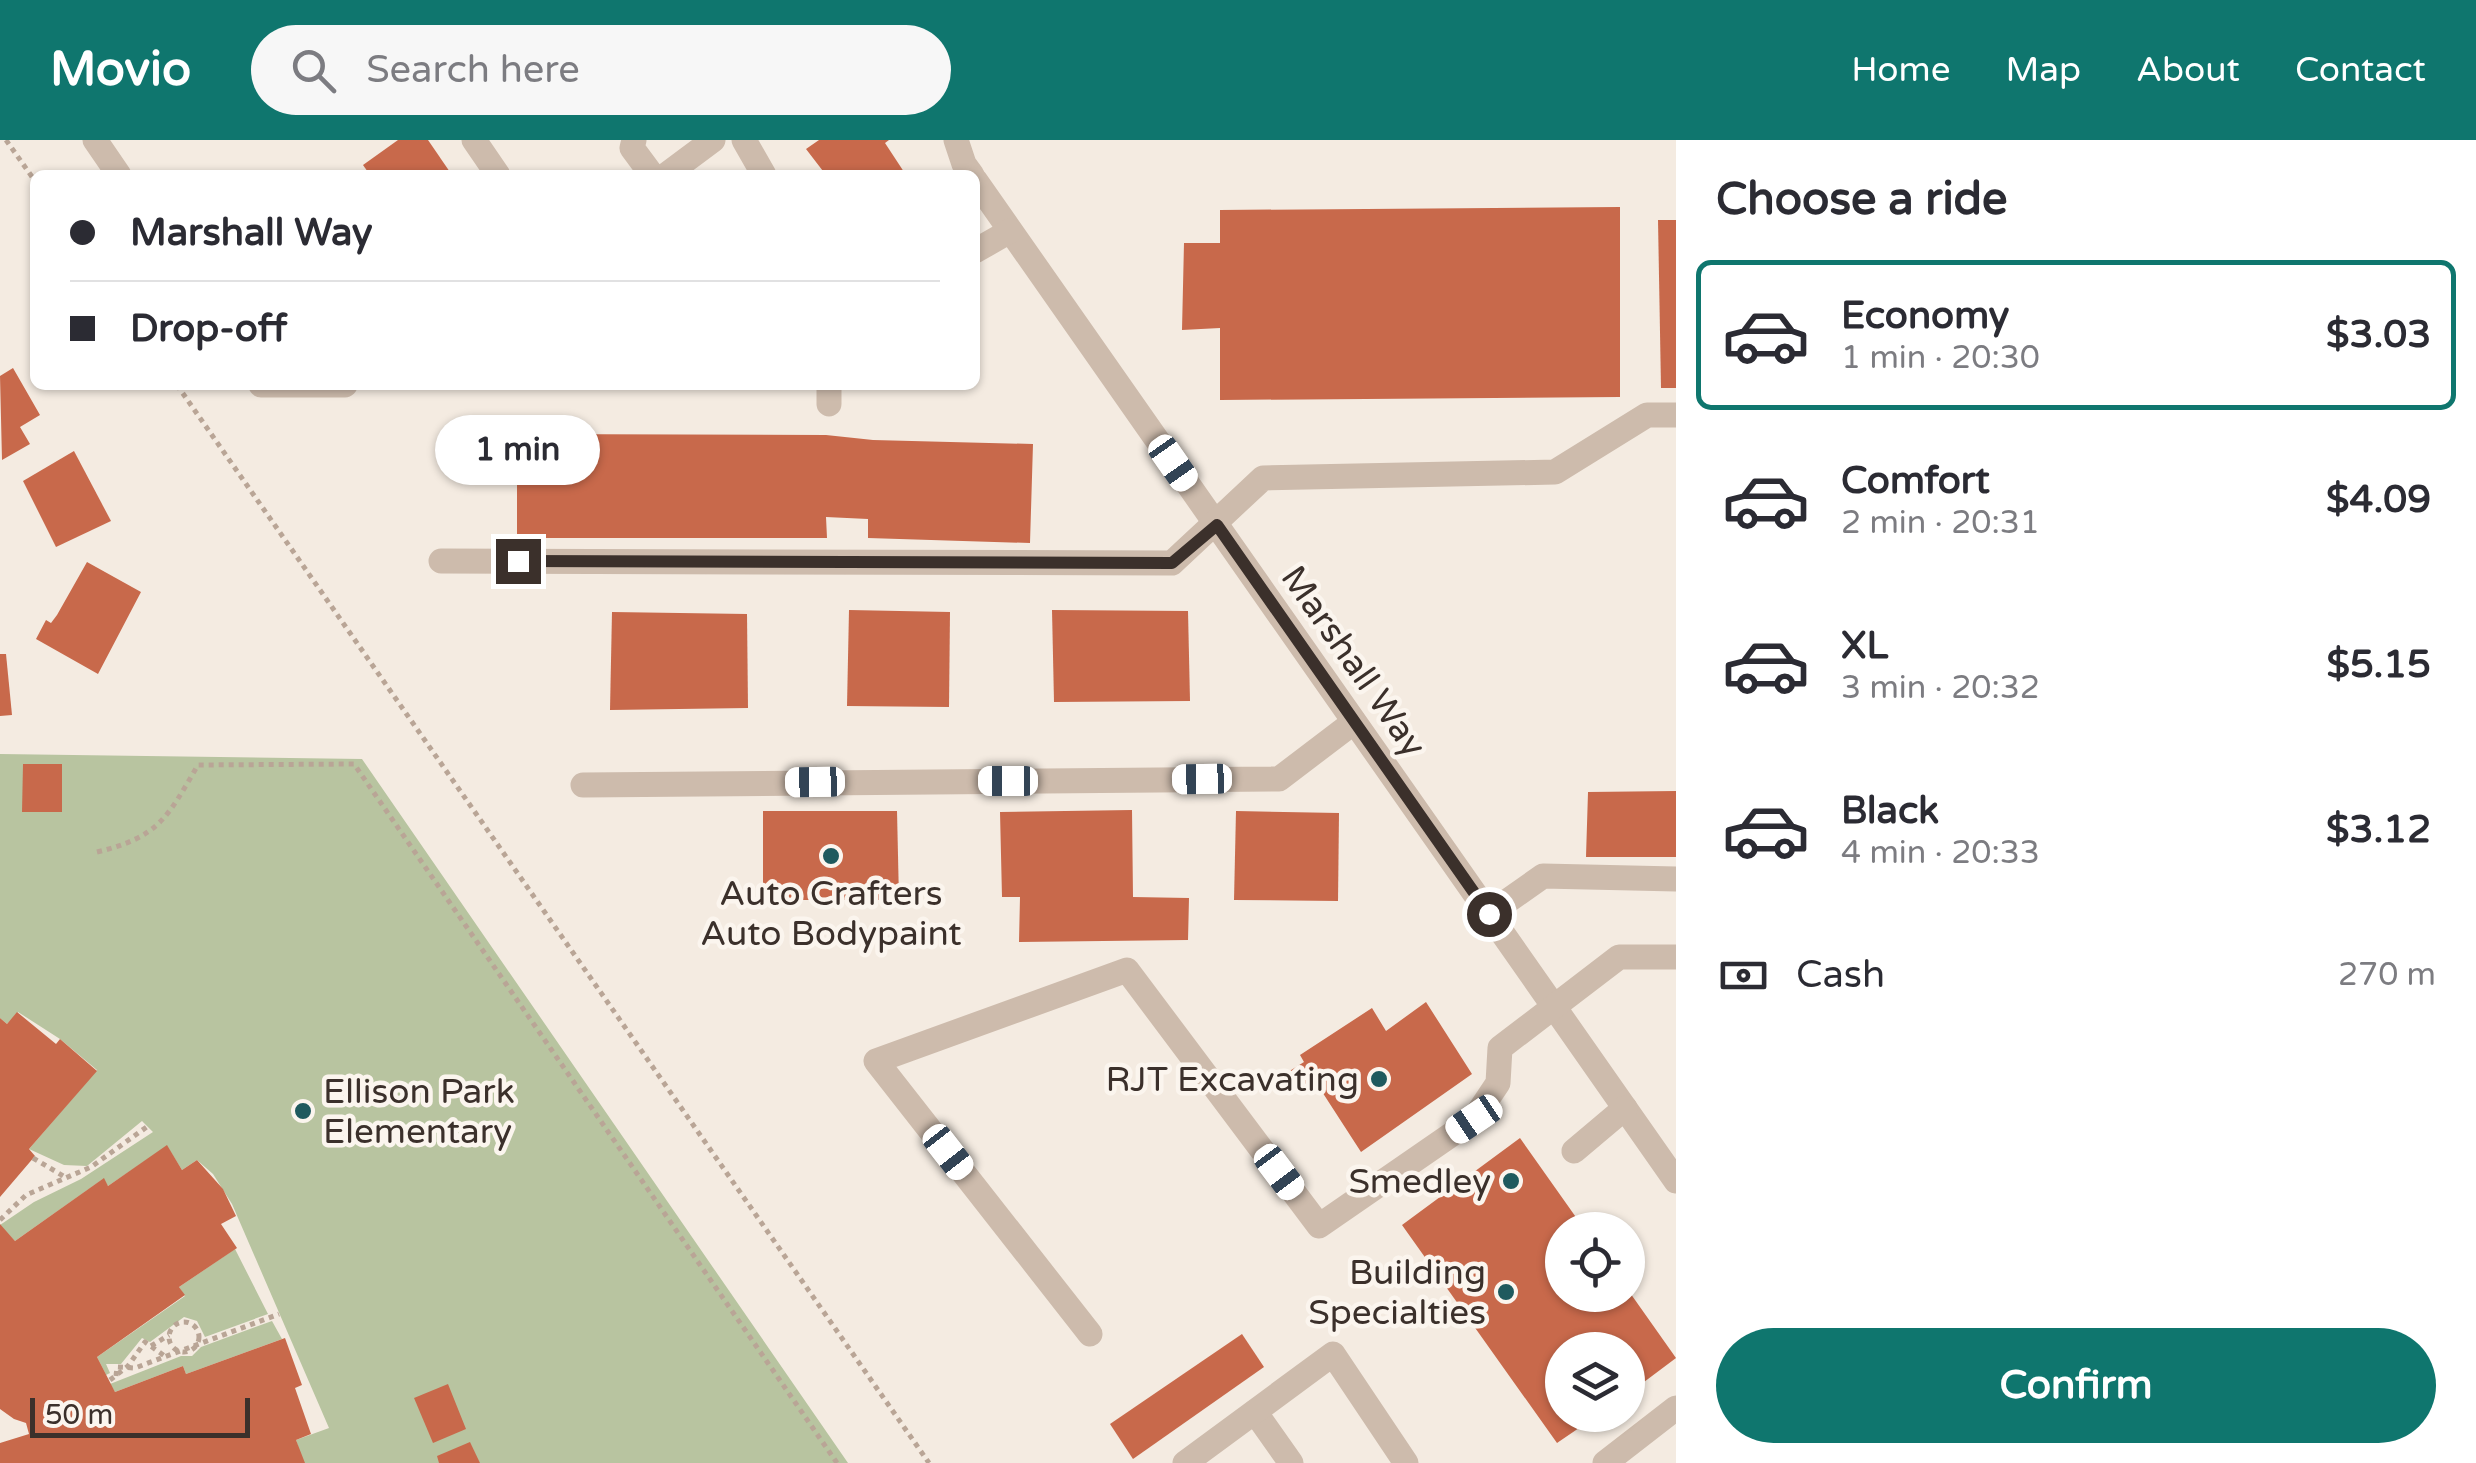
<!DOCTYPE html>
<meta charset="utf-8">
<style>
:root{--surface:#fff;--page:#f7f7f7;--text:#2b2b33;--muted:#7c7c81;--line:#e1e1e2;--accent:#0f766e}
body{margin:0;font-family:"Varela Round",sans-serif;background:var(--page);color:var(--text);height:100vh;display:flex;flex-direction:column;font-size:38px;white-space:nowrap}
*{box-sizing:border-box;margin:0}
p{font-size:32px;color:var(--muted)}
.icon{flex:none;width:55px;height:55px;fill:none;stroke:currentColor;stroke-width:2;stroke-linecap:round;stroke-linejoin:round}
.map{position:relative;flex:1;overflow:hidden}
.details{display:flex;flex-direction:column;background:var(--surface);width:800px}
.details>*{flex:none}
.guide{position:absolute;left:30px;top:30px;width:950px;height:220px;border-radius:15px;box-shadow:0 2px 8px #0004;display:grid;align-content:center;height:220px;padding:0 40px;background:var(--surface)}
.fabs{position:absolute;left:1545px;top:1072px;display:grid;gap:20px}
.fabs a{display:grid;place-items:center;width:100px;height:100px;border-radius:50%;background:var(--surface);box-shadow:0 2px 8px #0004;font-size:50px}
.scale{position:absolute;left:30px;bottom:25px;width:220px;box-sizing:border-box;padding-left:10px;border:5px solid #3b302b;border-top:0;font-size:28px;line-height:35px;white-space:nowrap;color:#3b302b;-webkit-text-stroke:8px #fbf5ee;paint-order:stroke}
.end{position:absolute;width:45px;height:45px;margin:-22px;border:12px solid #3b302b;background:#fff;box-shadow:0 0 0 5px #fff}
.from{border-radius:50%}
.bubble{position:absolute;height:70px;border-radius:35px;background:var(--surface);box-shadow:0 2px 8px #0004;font-size:32px;font-weight:800;line-height:70px;text-align:center}
.car{position:absolute;width:30px;height:60px;margin:-30px -15px;border-radius:12px;box-shadow:0 0 8px 2px #0007;background:linear-gradient(#fff 24%,#345 0 40%,#fff 0 76%,#345 0 86%,#fff 0)}
.guide b{display:flex;align-items:center;gap:35px;height:95px;font-size:38px}
.guide b+b{border-top:2px solid var(--line)}
.guide i{width:25px;height:25px;background:var(--text)}
ul{padding:0;list-style:none}
li{display:flex;align-items:center;gap:30px;height:150px;margin:0 20px 15px;padding:0 20px;border:5px solid transparent;border-radius:15px}
li div{flex:1}
li b{display:block;font-size:38px}
li em{font-style:normal;font-weight:800}
li.current{border-color:var(--accent)}
li>.icon{width:90px;height:90px;stroke-width:1.5}
h2{padding:0 40px;font-size:45px;line-height:120px}
.pay{display:flex;align-items:center;gap:25px;height:110px;padding:0 40px;font-size:38px}
.pay p{margin-inline-start:auto}
.button{display:flex;gap:20px;margin-top:auto;padding:20px 40px}
.button a{flex:1;height:115px;border-radius:60px;background:var(--accent);color:#fff;font-size:40px;font-weight:800;line-height:115px;text-align:center}
header{display:flex;align-items:center;gap:60px;box-sizing:border-box;height:140px;padding:0 50px;background:var(--accent);color:#fff}
header strong{font-size:48px}
nav{display:flex;gap:55px;margin-inline-start:auto;font-size:35px}
.search{width:700px;height:90px;background:var(--page);display:flex;align-items:center;gap:25px;box-sizing:border-box;padding:0 35px;border-radius:55px;color:var(--muted);font-size:38px}
main{display:flex;flex:1;min-height:0}
.map>svg:first-child{display:block}
</style>
<header>
<strong>Movio</strong>
<div class="search"><svg class="icon" aria-label="search" viewBox="0 0 24 24"><circle cx="10" cy="10" r="6"/><path d="M15 15l6 6"/></svg>Search here</div>
<nav><a>Home</a><a>Map</a><a>About</a><a>Contact</a></nav>
</header>
<main>
<div class="map">
<svg width="1676" height="1323" viewBox="0 0 1676 1323">
<rect width="100%" height="100%" fill="#f4ebe1"/>
<g fill="#b8c4a0">
<path d="M0 614 362 619 848 1323H303L296 1300 329 1288 232 1064 213 1034 197 1020 182 1030 167 1006 108 1046 103 1039 15 1101 0 1085 34 1062 81 1039 153 992 142 981 87 1026 64 1025 29 1009 97 930 60 899 18 872 7 884 0 878Z"/>
<path d="M235 1109 268 1174 205 1197 197 1181 184 1177 150 1202 142 1198 121 1224H106L110 1233 106 1235 97 1217 185 1156 179 1147Z"/>
<path d="M272 1181 282 1199 186 1234 183 1226 115 1252 110 1244 181 1216H192L201 1207Z"/>
</g>
<g fill="#c8694b">
<path d="M398 0H428L452 35H370L363 25Z"/>
<path d="M819 0H889L885 3 906 35H826L806 9Z"/>
<path d="M1620 67V257L1220 260V188L1182 190 1184 103H1220V70Z"/>
<path d="M1658 80H1676V248H1661Z"/>
<path d="M13 228 40 275 20 287 30 304 2 320 0 236Z"/>
<path d="M517 294 826 295 873 300 1033 304 1030 403 868 398V379L826 377 827 398H517Z"/>
<path d="M74 311 111 381 56 407 23 341Z"/>
<path d="M87 422 141 452 98 534 36 499 46 480 51 483 57 475Z"/>
<path d="M849 470 950 472 949 567 847 566Z"/>
<path d="M1052 470 1188 471 1190 561 1054 562Z"/>
<path d="M612 472 747 474 748 568 610 570Z"/>
<path d="M0 514H6L12 575 0 576Z"/>
<path d="M23 624H62V672H22Z"/>
<path d="M1676 651V717H1586L1588 652Z"/>
<path d="M1132 670 1133 757 1189 758 1188 800 1019 802 1020 757H1002L1000 672Z"/>
<path d="M763 671H897L899 760H763Z"/>
<path d="M1236 671 1339 673 1338 761 1234 760Z"/>
<path d="M1426 862 1472 934 1361 1012 1317 944 1302 954 1288 932 1304 922 1300 915 1372 868 1386 891Z"/>
<path d="M17 872 56 904 60 899 97 931 29 1009 35 1016 0 1057V878L7 884Z"/>
<path d="M1520 998 1585 1090H1562V1155H1628V1150L1676 1218 1628 1254V1210H1562V1275H1598L1557 1303 1402 1085Z"/>
<path d="M167 1005 182 1030 197 1020 223 1049 236 1076 221 1084 237 1108 179 1147 185 1155 97 1217 115 1252 183 1226 186 1234 285 1198 302 1245 295 1248 311 1294 296 1300 305 1323H0V1303L29 1294 26 1283 14 1279 0 1269V1084L15 1101 104 1038 108 1046Z"/>
<path d="M1242 1194 1264 1227 1133 1319 1110 1284Z"/>
<path d="M448 1244 466 1289 433 1303 414 1258Z"/>
<path d="M470 1302 480 1323H439L437 1316Z"/>
</g>
<g fill="none" stroke-linecap="round" stroke-linejoin="round">
<g stroke="#b9a596" stroke-width="5" stroke-dasharray="5 5" stroke-linecap="butt">
<path d="M6 0 35 41"/>
<path d="M177 245 929 1323"/>
<path d="M97 712C159 697 167 678 198 625L354 624 837 1323"/>
<path d="M33 1018 65 1037"/>
<path d="M0 1080 26 1055 91 1027 148 986"/>
<circle cx="184" cy="1197" r="15"/>
<path d="M151 1206 169 1195"/>
<path d="M116 1236 117 1227 135 1228 279 1174"/>
<path d="M110 1240 128 1226 145 1202 166 1217"/>
</g>
<g stroke="#cdbbac" stroke-width="25">
<path d="M95 0 119 35"/>
<path d="M474 0 498 35"/>
<path d="M634 0 632 8 652 35"/>
<path d="M744 0 764 35"/>
<path d="M956 0 964 24 972 35"/>
<path d="M666 35 713 0"/>
<path d="M975 40 1676 1041"/>
<path d="M975 111 1010 91"/>
<path d="M261 245H345"/>
<path d="M829 245V264"/>
<path d="M441 421 1172 423 1263 338 1555 332 1647 275H1676"/>
<path d="M583 645 1279 639 1354 582"/>
<path d="M1489 774 1543 736 1676 739"/>
<path d="M1574 1011 1625 968"/>
<path d="M1090 1194 876 921 1127 830 1319 1086 1474 979 1498 943 1500 908 1619 817H1676"/>
<path d="M1255 1272 1291 1323"/>
<path d="M1185 1323 1333 1214 1406 1323"/>
<path d="M1605 1323 1676 1268"/>
</g>
</g>
<g fill="none" stroke-linecap="round" stroke-linejoin="round">
<path stroke="#3b302b" stroke-width="12" d="M518 421 1172 423 1217 385 1489 774"/>
</g>
<g fill="#1f5a5e" stroke="#fbf5ee" stroke-width="4">
<circle cx="831" cy="716" r="10"/>
<circle cx="1379" cy="939" r="10"/>
<circle cx="303" cy="971" r="10"/>
<circle cx="1511" cy="1041" r="10"/>
<circle cx="1506" cy="1152" r="10"/>
</g>
<g text-anchor="middle" stroke-width="9" stroke-linejoin="round" paint-order="stroke">
<g font-size="35" fill="#3b302b" stroke="#fbf5ee">
<text transform="translate(1354 521) rotate(55)" y="12">Marshall Way</text>
</g>
<g font-size="35" fill="#3b302b" stroke="#fbf5ee" text-anchor="end">
<text x="831" y="765" text-anchor="middle">Auto Crafters<tspan x="831" dy="40">Auto Bodypaint</tspan></text>
<text x="1359" y="951">RJT Excavating</text>
<text x="323" y="963" text-anchor="start">Ellison Park<tspan x="323" dy="40">Elementary</tspan></text>
<text x="1491" y="1053">Smedley</text>
<text x="1486" y="1144">Building<tspan x="1486" dy="40">Specialties</tspan></text>
</g>
</g>
</svg>
<div class="fabs">
<a><svg class="icon" aria-label="locate" viewBox="0 0 24 24"><circle cx="12" cy="12" r="6"/><path d="M12 2v4M12 18v4M2 12h4M18 12h4"/></svg></a>
<a><svg class="icon" aria-label="layers" viewBox="0 0 24 24"><path d="M12 4l9 5-9 5-9-5zM3 14l9 5 9-5"/></svg></a>
</div>
<div class="scale">50 m</div>
<i class="end from" style="left:1489px;top:774px"></i>
<i class="end" style="left:518px;top:421px"></i>
<div class="bubble" style="left:435px;top:275px;width:165px">1 min</div>
<i class="car" style="left:1173px;top:323px;rotate:145deg"></i>
<i class="car" style="left:1202px;top:639px;rotate:269deg"></i>
<i class="car" style="left:1008px;top:641px;rotate:270deg"></i>
<i class="car" style="left:815px;top:642px;rotate:269deg"></i>
<i class="car" style="left:1474px;top:979px;rotate:236deg"></i>
<i class="car" style="left:948px;top:1012px;rotate:142deg"></i>
<i class="car" style="left:1279px;top:1032px;rotate:143deg"></i>
<div class="guide">
<b><i class="from"></i>Marshall Way</b>
<b><i></i>Drop-off</b>
</div>
</div>
<section class="details">
<h2>Choose a ride</h2>
<ul>
<li class="current"><svg class="icon" aria-label="car" viewBox="0 0 24 24"><path d="M5 17H2v-5l4-1 3-4h7l3 4 3 1v5h-3M9 17h6M6 11h13"/><circle cx="7" cy="17" r="2"/><circle cx="17" cy="17" r="2"/></svg><div><b>Economy</b><p>1 min · 20:30</p></div><em>$3.03</em></li>
<li><svg class="icon" aria-label="car" viewBox="0 0 24 24"><path d="M5 17H2v-5l4-1 3-4h7l3 4 3 1v5h-3M9 17h6M6 11h13"/><circle cx="7" cy="17" r="2"/><circle cx="17" cy="17" r="2"/></svg><div><b>Comfort</b><p>2 min · 20:31</p></div><em>$4.09</em></li>
<li><svg class="icon" aria-label="car" viewBox="0 0 24 24"><path d="M5 17H2v-5l4-1 3-4h7l3 4 3 1v5h-3M9 17h6M6 11h13"/><circle cx="7" cy="17" r="2"/><circle cx="17" cy="17" r="2"/></svg><div><b>XL</b><p>3 min · 20:32</p></div><em>$5.15</em></li>
<li><svg class="icon" aria-label="car" viewBox="0 0 24 24"><path d="M5 17H2v-5l4-1 3-4h7l3 4 3 1v5h-3M9 17h6M6 11h13"/><circle cx="7" cy="17" r="2"/><circle cx="17" cy="17" r="2"/></svg><div><b>Black</b><p>4 min · 20:33</p></div><em>$3.12</em></li>
</ul>
<div class="pay"><svg class="icon" aria-label="cash" viewBox="0 0 24 24"><path d="M3 7h18v10H3z"/><circle cx="12" cy="12" r="2"/></svg>Cash<p>270 m</p></div>
<div class="button"><a>Confirm</a></div>
</section>
</main>
